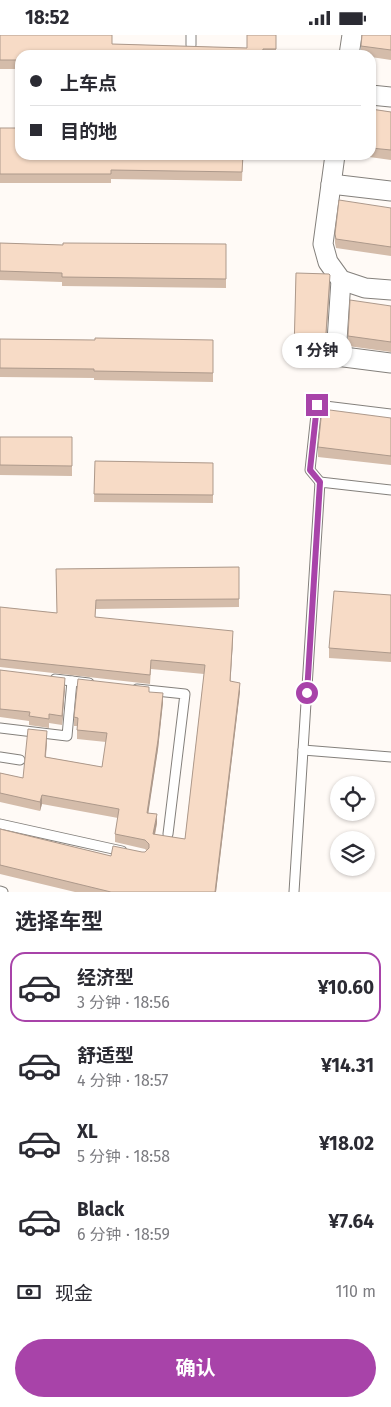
<!DOCTYPE html>
<html lang="zh">
<meta charset="utf-8">
<style>
:root{--surface:#fff;--page:#f7f7f7;--text:#2b2b33;--muted:#7c7c81;--line:#e1e1e2;--accent:#a843a9}
body{margin:0;font-family:"Fira Sans","Noto Sans SC",sans-serif;background:var(--page);color:var(--text);height:100vh;display:flex;flex-direction:column;font-size:19px;white-space:nowrap}
*{box-sizing:border-box;margin:0}
p{font-size:16px;color:var(--muted)}
.icon{flex:none;width:28px;height:28px;fill:none;stroke:currentColor;stroke-width:2;stroke-linecap:round;stroke-linejoin:round}
.map{position:relative;height:857px;overflow:hidden}
.side{display:flex;flex-direction:column;background:var(--surface);flex:1}
.side>*{flex:none}
.guide{position:absolute;left:15px;top:15px;width:361px;height:110px;border-radius:15px;box-shadow:0 1px 4px #0004;display:grid;align-content:center;height:110px;padding:0 15px;background:var(--surface)}
.fabs{position:absolute;left:330px;top:741px;display:grid;gap:10px}
.fabs a{display:grid;place-items:center;width:45px;height:45px;border-radius:50%;background:var(--surface);box-shadow:0 1px 4px #0004;font-size:25px}
.end{position:absolute;width:22px;height:22px;margin:-11px;border:6px solid #a843a9;background:#fff;box-shadow:0 0 0 2px #fff}
.from{border-radius:50%}
.bubble{position:absolute;height:35px;border-radius:18px;background:var(--surface);box-shadow:0 1px 4px #0004;font-size:16px;font-weight:700;line-height:35px;text-align:center}
.guide b{display:flex;align-items:center;gap:18px;height:48px;font-size:19px}
.guide b+b{border-top:1px solid var(--line)}
.guide i{width:12px;height:12px;background:var(--text)}
ul{padding:0;list-style:none}
li{display:flex;align-items:center;gap:15px;height:70px;margin:0 10px 8px;padding:0 5px;border:2px solid transparent;border-radius:15px}
li div{flex:1}
li b{display:block;font-size:19px}
li em{font-style:normal;font-weight:700}
li.current{border-color:var(--accent)}
li>.icon{width:45px;height:45px;stroke-width:1.5}
h2{padding:0 15px;font-size:22px;line-height:60px}
.pay{display:flex;align-items:center;gap:12px;height:55px;padding:0 15px;font-size:19px}
.pay p{margin-inline-start:auto}
.button{display:flex;gap:10px;margin-top:auto;padding:10px 15px}
.button a{flex:1;height:58px;border-radius:30px;background:var(--accent);color:#fff;font-size:20px;font-weight:700;line-height:58px;text-align:center}
.status{display:flex;justify-content:space-between;align-items:center;height:35px;padding:0 25px;background:var(--surface);direction:ltr}
.status svg{height:14px;fill:currentColor}
.map>svg:first-child{display:block}
</style>
<div class="status"><b>18:52</b><svg viewBox="0 0 49 12"><path d="M0 12V9h3v3zM5 12V6h3v6zM10 12V3h3v9zM15 12V0h3v12zM26 1h20v11H26zM47 4h2v5h-2z"/></svg></div>
<div class="map">
<svg width="391" height="857" viewBox="0 0 391 857">
<rect width="100%" height="100%" fill="#fffaf6"/>
<g fill="none" stroke-linecap="round" stroke-linejoin="round">
<g stroke="#84807c" stroke-width="11">
<g id="service">
<path d="M191 10V0"/>
<path d="M320 447 310 435 317 370 391 379"/>
<path d="M55 644 89 648"/>
<path d="M137 654 185 659 168 799"/>
<path d="M0 693 67 701 72 646"/>
<path d="M303 715 391 722"/>
<path d="M0 722 20 725"/>
<path d="M0 789 122 816"/>
<path d="M0 856 3 857"/>
<path d="M294 857 320 447 391 455"/>
</g>
</g>
<g stroke="#84807c" stroke-width="21">
<g id="minor">
<path d="M349 20 352 0"/>
<path d="M371 60 391 62"/>
<path d="M335 120 323 209 328 227 341 245 365 253 391 255"/>
<path d="M331 149 391 156"/>
<path d="M341 245 336 321 391 328"/>
</g>
</g>
<use href="#service" stroke="#fff" stroke-width="9"/>
<use href="#minor" stroke="#fff" stroke-width="19"/>
</g>
<g fill="#d4bcaa">
<path d="M0 0 112 9 247 13 276 0V20H20V34H0Z"/>
<path d="M391 0V25L371 22V20H361V11Z"/>
<path d="M371 74 391 77V125L355 120H371Z"/>
<path d="M0 93 243 120 242 146 111 144V148H0Z"/>
<path d="M391 173V221L336 213 335 208V199Z"/>
<path d="M0 208 63 210 226 209V253L62 251V247L0 245Z"/>
<path d="M296 238 330 248 325 314 326 318V326L294 325Z"/>
<path d="M391 271V317L348 311V301Z"/>
<path d="M0 304 95 305H213V347L94 345V343L0 342Z"/>
<path d="M391 383V430L318 422V412Z"/>
<path d="M0 402H72V441L0 440Z"/>
<path d="M95 426 213 428V468L94 467Z"/>
<path d="M239 532V572L96 574 95 582 233 604 230 646 240 656 216 857H75L0 839V794L111 821 145 817 147 816 145 814 115 807V799L118 783 42 769 40 776 0 767V738L23 743 47 705 46 722 102 732 106 707 77 704V691H74V682L149 657 163 667 158 714 148 778 157 788 155 800 185 804 204 639 151 634 150 649 0 632V572L57 578 56 534Z"/>
<path d="M391 560V627L329 623V613Z"/>
<path d="M0 635 65 652 62 690 49 688V693L29 690V686L0 682Z"/>
</g>
<g fill="#ad998b">
<path d="M330 240V248L325 320V312Z"/>
<path d="M233 596V604L230 655V646Z"/>
<path d="M65 643V652L62 690V681Z"/>
<path d="M240 648V656L216 857H215Z"/>
<path d="M163 658V667L158 714 147 787V778Z"/>
<path d="M47 696V705L45 731V722Z"/>
<path d="M42 760V769L40 776V767Z"/>
<path d="M157 779V788L153 808V799Z"/>
</g>
<g fill="#f7dbc6" stroke="#ad998b">
<path d="M0 0H112V9L247 13V0H276V14H263L262 20H20V25H0Z"/>
<path d="M362 0H391V15L361 11Z"/>
<path d="M371 74 391 77V115L371 113Z"/>
<path d="M0 93H20V120H243L242 137 111 135V139H0Z"/>
<path d="M339 165 391 173V212L336 204 335 199Z"/>
<path d="M0 208 63 210V208L226 209V244L62 242V238L0 236Z"/>
<path d="M296 238 329 239 330 240 325 312 326 318 294 317Z"/>
<path d="M350 265 391 271V307L348 301Z"/>
<path d="M95 303 213 305V338L94 336V334L0 333V304L95 305Z"/>
<path d="M322 374 391 383V421L318 412Z"/>
<path d="M0 402H72V431L0 430Z"/>
<path d="M95 426 213 428V460L94 459Z"/>
<path d="M239 532V564L96 565 95 582 233 596 230 646 240 648 215 857H111L0 830V794L111 821 113 811 142 817H145L149 813V809L145 805 115 799 119 774 42 760 40 767 0 758V738L23 743 28 694 47 696 45 722 102 732 107 698 77 695 78 683 74 682 78 644 149 652V657L163 658 158 705 147 778 157 779 153 799 185 804 205 630 151 625 150 640 0 624V572L57 578 56 534Z"/>
<path d="M334 556 391 560V618L329 613Z"/>
<path d="M0 635 65 643 62 681 49 679V684L29 681 30 677 0 674Z"/>
</g>
<g fill="none" stroke-linecap="round" stroke-linejoin="round">
<path stroke="#a843a9" stroke-width="6" d="M307 658 320 447 310 435 317 370"/>
</g>
</svg>
<div class="fabs">
<a><svg class="icon" aria-label="locate" viewBox="0 0 24 24"><circle cx="12" cy="12" r="6"/><path d="M12 2v4M12 18v4M2 12h4M18 12h4"/></svg></a>
<a><svg class="icon" aria-label="layers" viewBox="0 0 24 24"><path d="M12 4l9 5-9 5-9-5zM3 14l9 5 9-5"/></svg></a>
</div>
<i class="end from" style="left:307px;top:658px"></i>
<i class="end" style="left:317px;top:370px"></i>
<div class="bubble" style="left:282px;top:298px;width:70px">1 分钟</div>
<div class="guide">
<b><i class="from"></i>上车点</b>
<b><i></i>目的地</b>
</div>
</div>
<section class="side">
<h2>选择车型</h2>
<ul>
<li class="current"><svg class="icon" aria-label="car" viewBox="0 0 24 24"><path d="M5 17H2v-5l4-1 3-4h7l3 4 3 1v5h-3M9 17h6M6 11h13"/><circle cx="7" cy="17" r="2"/><circle cx="17" cy="17" r="2"/></svg><div><b>经济型</b><p>3 分钟 · 18:56</p></div><em>¥10.60</em></li>
<li><svg class="icon" aria-label="car" viewBox="0 0 24 24"><path d="M5 17H2v-5l4-1 3-4h7l3 4 3 1v5h-3M9 17h6M6 11h13"/><circle cx="7" cy="17" r="2"/><circle cx="17" cy="17" r="2"/></svg><div><b>舒适型</b><p>4 分钟 · 18:57</p></div><em>¥14.31</em></li>
<li><svg class="icon" aria-label="car" viewBox="0 0 24 24"><path d="M5 17H2v-5l4-1 3-4h7l3 4 3 1v5h-3M9 17h6M6 11h13"/><circle cx="7" cy="17" r="2"/><circle cx="17" cy="17" r="2"/></svg><div><b>XL</b><p>5 分钟 · 18:58</p></div><em>¥18.02</em></li>
<li><svg class="icon" aria-label="car" viewBox="0 0 24 24"><path d="M5 17H2v-5l4-1 3-4h7l3 4 3 1v5h-3M9 17h6M6 11h13"/><circle cx="7" cy="17" r="2"/><circle cx="17" cy="17" r="2"/></svg><div><b>Black</b><p>6 分钟 · 18:59</p></div><em>¥7.64</em></li>
</ul>
<div class="pay"><svg class="icon" aria-label="cash" viewBox="0 0 24 24"><path d="M3 7h18v10H3z"/><circle cx="12" cy="12" r="2"/></svg>现金<p>110 m</p></div>
<div class="button"><a>确认</a></div>
</section>
